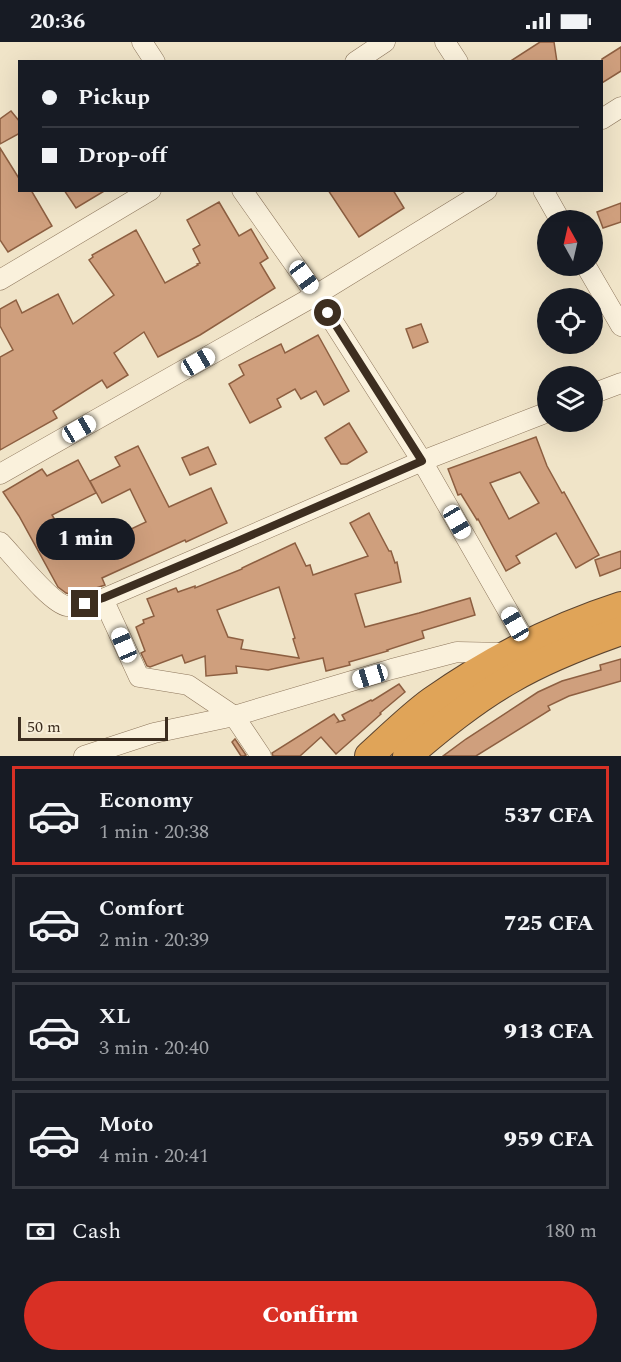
<!DOCTYPE html>
<meta charset="utf-8">
<style>
:root{--surface:#171b24;--page:#242831;--text:#f1f3f6;--muted:#9ea1a6;--line:#363941;--accent:#d93025}
body{margin:0;font-family:Spectral,serif;background:var(--page);color:var(--text);height:100vh;display:flex;flex-direction:column;font-size:22px;white-space:nowrap}
*{box-sizing:border-box;margin:0}
p{font-size:20px;color:var(--muted)}
.icon{flex:none;width:33px;height:33px;fill:none;stroke:currentColor;stroke-width:2;stroke-linecap:round;stroke-linejoin:round}
.map{position:relative;height:714px;overflow:hidden}
.side{display:flex;flex-direction:column;background:var(--surface);flex:1}
.side>*{flex:none}
.top-card{position:absolute;left:18px;top:18px;width:585px;height:132px;border-radius:0px;box-shadow:0 6px 24px #0002;display:grid;align-content:center;height:132px;padding:0 24px;background:var(--surface)}
.needle{width:39px;rotate:352deg}
.fabs{position:absolute;left:537px;top:168px;display:grid;gap:12px}
.fabs a{display:grid;place-items:center;width:66px;height:66px;border-radius:50%;background:var(--surface);box-shadow:0 6px 24px #0002;font-size:30px}
.scale{position:absolute;left:18px;bottom:15px;width:150px;box-sizing:border-box;padding-left:6px;border:3px solid #3d2e20;border-top:0;font-size:16px;line-height:21px;white-space:nowrap;color:#3d2e20;-webkit-text-stroke:4px #f7eed8;paint-order:stroke}
.end{position:absolute;width:27px;height:27px;margin:-14px;border:8px solid #3d2e20;background:#fff;box-shadow:0 0 0 3px #fff}
.from{border-radius:50%}
.bubble{position:absolute;height:42px;border-radius:21px;background:var(--surface);box-shadow:0 6px 24px #0002;font-size:20px;font-weight:800;line-height:42px;text-align:center}
.car{position:absolute;width:18px;height:36px;margin:-18px -9px;border-radius:8px;box-shadow:0 0 4px 2px #0007;background:linear-gradient(#fff 24%,#345 0 40%,#fff 0 76%,#345 0 86%,#fff 0)}
.top-card b{display:flex;align-items:center;gap:21px;height:57px;font-size:22px}
.top-card b+b{border-top:2px solid var(--line)}
.top-card i{width:15px;height:15px;background:var(--text)}
ul{padding:10px 0 0;list-style:none}
li{display:flex;align-items:center;gap:18px;height:99px;margin:0 12px 9px;padding:0 12px;border:3px solid var(--line);border-radius:0px}
li div{flex:1}
li b{display:block;font-size:22px}
li em{font-style:normal;font-weight:800}
li.active{border-color:var(--accent)}
li>.icon{width:54px;height:54px;stroke-width:1.5}
.pay{display:flex;align-items:center;gap:15px;height:66px;padding:0 24px;font-size:22px}
.pay p{margin-inline-start:auto}
.cta{display:flex;gap:12px;margin-top:auto;padding:12px 24px}
.cta a{flex:1;height:69px;border-radius:36px;background:var(--accent);color:#fff;font-size:24px;font-weight:800;line-height:69px;text-align:center}
.status{display:flex;justify-content:space-between;align-items:center;height:42px;padding:0 30px;background:var(--surface);direction:ltr}
.status svg{height:16px;fill:currentColor}
.map>svg:first-child{display:block}
</style>
<div class="status"><b>20:36</b><svg viewBox="0 0 49 12"><path d="M0 12V9h3v3zM5 12V6h3v6zM10 12V3h3v9zM15 12V0h3v12zM26 1h20v11H26zM47 4h2v5h-2z"/></svg></div>
<div class="map">
<svg width="621" height="714" viewBox="0 0 621 714">
<rect width="100%" height="100%" fill="#f0e4c8"/>
<g fill="#cf9f7d" stroke="#8d5f41" stroke-width="1.5" fill-rule="evenodd">
<path d="M540 0H554L557 20H509Z"/>
<path d="M621 5V29L602 41V17Z"/>
<path d="M11 69 20 80V91L0 102V77Z"/>
<path d="M0 106 20 138V148H31L52 184 8 210 0 198Z"/>
<path d="M64 148H106L76 166Z"/>
<path d="M328 148H393L404 166 359 195Z"/>
<path d="M219 160 239 194 251 187 268 216 260 221 275 246 200 293 158 315 144 290 114 311 128 333 107 346 102 338 53 369 57 376 0 408V315L13 308 0 284V267L16 258 22 271 58 252 73 282 114 253 89 218 93 215 92 213 136 188 165 241 198 223 197 222 200 221 193 207 200 203 187 178Z"/>
<path d="M621 161V180L603 186 597 170Z"/>
<path d="M421 282 428 300 413 306 406 287Z"/>
<path d="M318 293 349 349 324 363 316 349 301 357 295 347 277 357 281 365 250 381 229 342 244 333 239 323 281 302 285 311Z"/>
<path d="M349 381 367 410 347 422H341L325 396Z"/>
<path d="M536 395 547 424 562 451 564 450 599 513 576 526 556 491 516 514 520 521 506 529 478 477 477 478 461 452 458 453 448 427ZM520 430 539 461 509 477 490 441Z"/>
<path d="M138 404 169 465 211 446 227 481 186 500 185 498 102 536 105 543 84 550 82 546 70 552 66 551 58 545 19 474 3 450 42 427 47 434 78 418 96 451 52 473 69 501 100 486 106 499 146 480 130 447 102 461 90 439 120 424 115 415Z"/>
<path d="M208 405 216 422 190 433 182 416Z"/>
<path d="M369 471 389 509H391L395 521 397 520 401 540 355 552 365 585 419 571 470 556 475 573 422 589 424 596 387 608 388 609 349 620 350 623 326 629 323 616 268 628 236 624 237 631 206 634 205 614 185 621 182 613 150 625 147 624 141 611 145 609 136 585 144 581 143 578 154 574 147 557 176 546 178 550 195 544V546L242 527V526L295 501 306 524 310 523 313 533 368 514 350 481ZM279 545 295 596 293 597 299 616 241 607 243 598 228 595 217 568Z"/>
<path d="M621 509V526L600 534 595 518Z"/>
<path d="M621 617V639L569 654 548 664 550 668 476 714H443L466 697 538 650 562 639 601 628 600 623Z"/>
<path d="M399 642 405 650 380 671 381 672 336 712 321 695 300 714H273L272 711 334 672 339 679 338 680 345 678 342 673 371 658 372 659Z"/>
<path d="M235 697 246 713 244 714H241L232 700Z"/>
</g>
<g fill="none" stroke-linecap="round" stroke-linejoin="round">
<g stroke="#8d765c" stroke-width="21">
<g id="minor">
<path d="M142 0 155 20"/>
<path d="M445 0 458 20"/>
<path d="M355 20 385 0"/>
<path d="M602 77 621 65"/>
<path d="M242 148 316 253 422 419 527 602"/>
<path d="M543 148 560 178"/>
<path d="M586 224 621 284"/>
<path d="M0 238 151 148"/>
<path d="M592 352 621 341"/>
<path d="M0 432 316 253 487 148"/>
<path d="M0 500C13 513 51 562 67 564 79 566 92 560 103 557L231 502 422 419 548 370"/>
<path d="M103 557 139 635 188 643 234 674 392 627 457 610 508 611"/>
<path d="M84 714 154 691 234 674 261 714"/>
</g>
</g>
<g stroke="#5b4430" stroke-width="30">
<g id="highway">
<path d="M369 714C388 697 411 674 432 659 490 618 553 586 621 564"/>
<path d="M407 714C440 686 474 658 511 637 545 617 584 602 621 589"/>
</g>
</g>
<use href="#minor" stroke="#faf1dc" stroke-width="20"/>
<use href="#highway" stroke="#e0a458" stroke-width="28"/>
</g>
<g fill="none" stroke-linecap="round" stroke-linejoin="round">
<path stroke="#3d2e20" stroke-width="8" d="M85 562 103 556 231 502 422 419 328 271"/>
</g>
</svg>
<div class="fabs">
<a><svg class="needle" viewBox="-14 -14 28 28"><path d="M0-13l5 13h-10z" fill="#e53935"/><path d="M0 13l5-13h-10z" fill="#9ea1a6"/></svg></a>
<a><svg class="icon" aria-label="locate" viewBox="0 0 24 24"><circle cx="12" cy="12" r="6"/><path d="M12 2v4M12 18v4M2 12h4M18 12h4"/></svg></a>
<a><svg class="icon" aria-label="layers" viewBox="0 0 24 24"><path d="M12 4l9 5-9 5-9-5zM3 14l9 5 9-5"/></svg></a>
</div>
<div class="scale">50 m</div>
<i class="end from" style="left:328px;top:271px"></i>
<i class="end" style="left:85px;top:562px"></i>
<div class="bubble" style="left:36px;top:476px;width:99px">1 min</div>
<i class="car" style="left:304px;top:235px;rotate:144deg"></i>
<i class="car" style="left:198px;top:320px;rotate:60deg"></i>
<i class="car" style="left:79px;top:387px;rotate:60deg"></i>
<i class="car" style="left:457px;top:480px;rotate:150deg"></i>
<i class="car" style="left:515px;top:582px;rotate:330deg"></i>
<i class="car" style="left:124px;top:603px;rotate:337deg"></i>
<i class="car" style="left:370px;top:634px;rotate:253deg"></i>
<div class="top-card">
<b><i class="from"></i>Pickup</b>
<b><i></i>Drop-off</b>
</div>
</div>
<section class="side">
<ul>
<li class="active"><svg class="icon" aria-label="car" viewBox="0 0 24 24"><path d="M5 17H2v-5l4-1 3-4h7l3 4 3 1v5h-3M9 17h6M6 11h13"/><circle cx="7" cy="17" r="2"/><circle cx="17" cy="17" r="2"/></svg><div><b>Economy</b><p>1 min · 20:38</p></div><em>537 CFA</em></li>
<li><svg class="icon" aria-label="car" viewBox="0 0 24 24"><path d="M5 17H2v-5l4-1 3-4h7l3 4 3 1v5h-3M9 17h6M6 11h13"/><circle cx="7" cy="17" r="2"/><circle cx="17" cy="17" r="2"/></svg><div><b>Comfort</b><p>2 min · 20:39</p></div><em>725 CFA</em></li>
<li><svg class="icon" aria-label="car" viewBox="0 0 24 24"><path d="M5 17H2v-5l4-1 3-4h7l3 4 3 1v5h-3M9 17h6M6 11h13"/><circle cx="7" cy="17" r="2"/><circle cx="17" cy="17" r="2"/></svg><div><b>XL</b><p>3 min · 20:40</p></div><em>913 CFA</em></li>
<li><svg class="icon" aria-label="car" viewBox="0 0 24 24"><path d="M5 17H2v-5l4-1 3-4h7l3 4 3 1v5h-3M9 17h6M6 11h13"/><circle cx="7" cy="17" r="2"/><circle cx="17" cy="17" r="2"/></svg><div><b>Moto</b><p>4 min · 20:41</p></div><em>959 CFA</em></li>
</ul>
<div class="pay"><svg class="icon" aria-label="cash" viewBox="0 0 24 24"><path d="M3 7h18v10H3z"/><circle cx="12" cy="12" r="2"/></svg>Cash<p>180 m</p></div>
<div class="cta"><a>Confirm</a></div>
</section>
